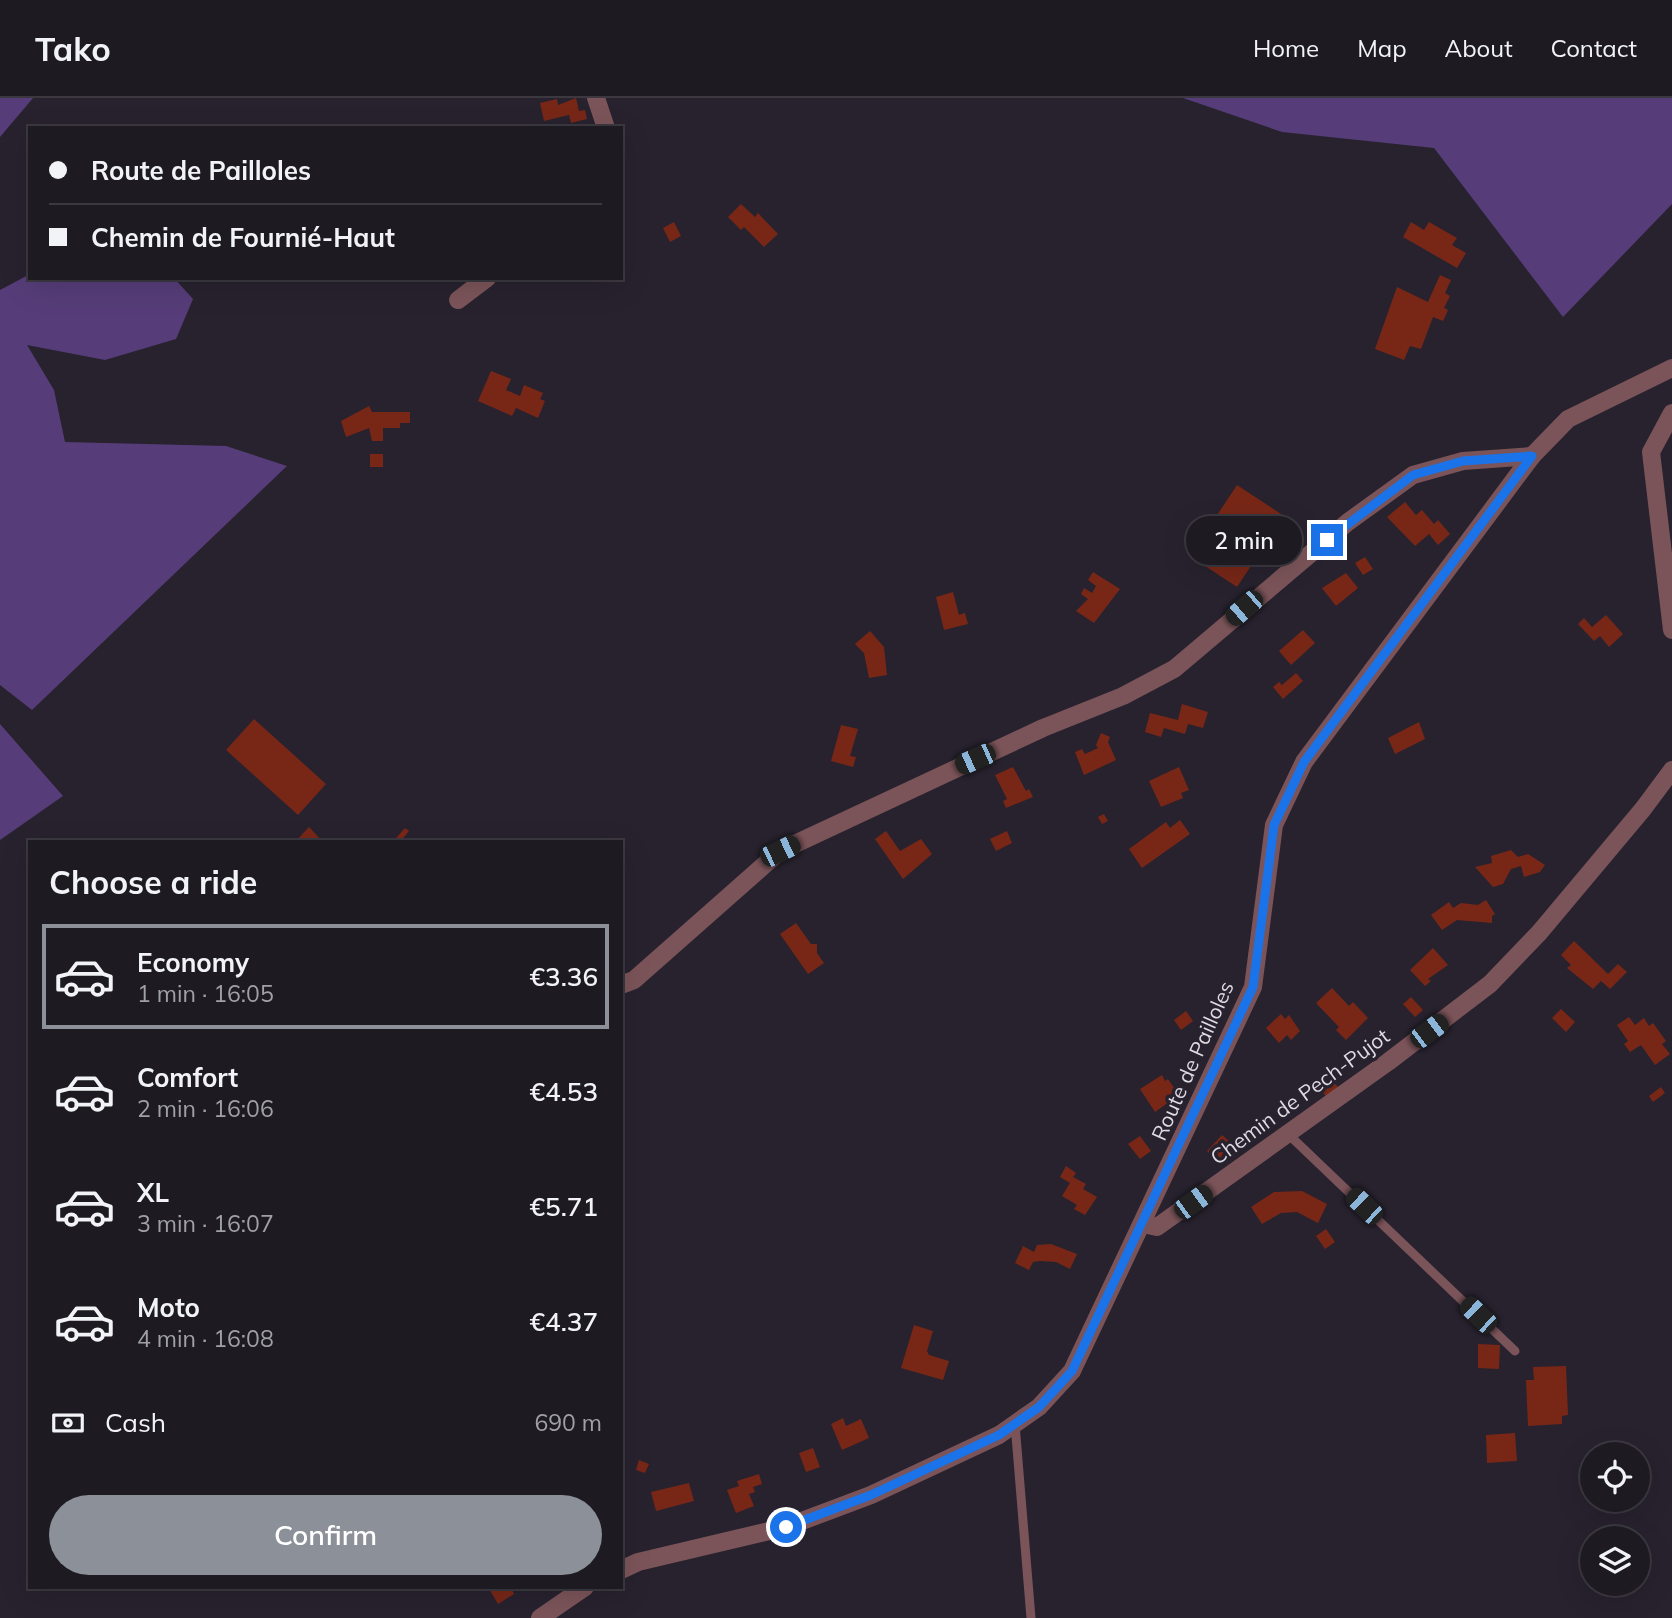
<!DOCTYPE html>
<meta charset="utf-8">
<style>
:root{--surface:#1d1a22;--page:#2a272f;--text:#f1f3f6;--muted:#a0a1a5;--line:#3b3840;--accent:#8c9099}
body{margin:0;font-family:Mulish,sans-serif;background:var(--page);color:var(--text);height:100vh;display:flex;flex-direction:column;font-size:26px;white-space:nowrap}
*{box-sizing:border-box;margin:0}
p{font-size:23px;color:var(--muted)}
.icon{flex:none;width:38px;height:38px;fill:none;stroke:currentColor;stroke-width:2;stroke-linecap:round;stroke-linejoin:round}
.map{position:relative;flex:1;overflow:hidden}
.details{position:absolute;left:28px;top:742px;width:595px;height:749px;display:flex;flex-direction:column;background:var(--surface);border-radius:0px;box-shadow:0 7px 28px #0002,0 0 0 2px var(--line)}
.details>*{flex:none}
.hud{position:absolute;left:28px;top:28px;width:595px;height:154px;border-radius:0px;box-shadow:0 7px 28px #0002,0 0 0 2px var(--line);display:grid;align-content:center;height:154px;padding:0 21px;background:var(--surface)}
.tools{position:absolute;left:1580px;top:1344px;display:grid;gap:14px}
.tools a{display:grid;place-items:center;width:70px;height:70px;border-radius:50%;background:var(--surface);box-shadow:0 7px 28px #0002,0 0 0 2px var(--line);font-size:35px}
.end{position:absolute;width:32px;height:32px;margin:-16px;border:9px solid #1a73e8;background:#fff;box-shadow:0 0 0 4px #fff}
.from{border-radius:50%}
.bubble{position:absolute;height:49px;border-radius:24px;background:var(--surface);box-shadow:0 7px 28px #0002,0 0 0 2px var(--line);font-size:23px;font-weight:600;line-height:49px;text-align:center}
.car{position:absolute;width:21px;height:42px;margin:-21px -10px;border-radius:9px;box-shadow:0 0 5px 2px #0007;background:linear-gradient(#222 24%,#8ab4d8 0 40%,#222 0 76%,#8ab4d8 0 86%,#222 0)}
.hud b{display:flex;align-items:center;gap:24px;height:66px;font-size:26px}
.hud b+b{border-top:2px solid var(--line)}
.hud i{width:18px;height:18px;background:var(--text)}
ul{padding:0;list-style:none}
li{display:flex;align-items:center;gap:21px;height:105px;margin:0 14px 10px;padding:0 7px;border:4px solid transparent;border-radius:0px}
li div{flex:1}
li b{display:block;font-size:26px}
li em{font-style:normal;font-weight:600}
li.selected{border-color:var(--accent)}
li>.icon{width:63px;height:63px;stroke-width:1.5}
h2{padding:0 21px;font-size:32px;line-height:84px}
.pay{display:flex;align-items:center;gap:18px;height:77px;padding:0 21px;font-size:26px}
.pay p{margin-inline-start:auto}
.primary-button{display:flex;gap:14px;margin-top:auto;padding:14px 21px}
.primary-button a{flex:1;height:80px;border-radius:42px;background:var(--accent);color:#fff;font-size:28px;font-weight:600;line-height:80px;text-align:center}
header{display:flex;align-items:center;gap:42px;box-sizing:border-box;height:98px;padding:0 35px;background:var(--surface);border-bottom:2px solid var(--line)}
header strong{font-size:33px}
nav{display:flex;gap:38px;margin-inline-start:auto;font-size:24px}
.map>svg:first-child{display:block}
</style>
<header>
<strong>Tako</strong>
<nav><a>Home</a><a>Map</a><a>About</a><a>Contact</a></nav>
</header>
<div class="map">
<svg width="1672" height="1520" viewBox="0 0 1672 1520">
<rect width="100%" height="100%" fill="#27222e"/>
<g fill="#563d79">
<path d="M0 0H33L0 39Z"/>
<path d="M1183 0H1672V106L1563 219 1434 50 1282 34Z"/>
<path d="M30 176V180H174L193 201 176 241 105 262 27 247 54 292 65 344 226 348 287 368 32 612 0 587V192Z"/>
<path d="M0 626 63 698 0 742Z"/>
</g>
<g fill="#782717">
<path d="M576 0 579 13 585 12 587 21 571 25 569 17 544 23 540 5 557 1 558 7Z"/>
<path d="M741 106 755 119 758 115 778 136 764 149 744 129 741 132 728 119Z"/>
<path d="M674 124 681 138 670 144 663 130Z"/>
<path d="M1411 124 1424 132 1429 124 1457 140 1452 147 1466 155 1457 170 1403 139Z"/>
<path d="M1440 177 1451 182 1445 195 1450 198 1444 210 1448 212 1443 223 1433 219 1421 251 1410 248 1404 262 1375 251 1397 189 1428 204Z"/>
<path d="M491 273 511 281 506 292 520 298 524 287 543 295 540 301 545 303 538 320 516 310 512 318 478 303Z"/>
<path d="M369 308 372 314H410V325H400V330H383V343H372L369 330 346 339 341 323Z"/>
<rect x="370" y="356" width="13" height="13"/>
<path d="M1237 387 1284 418 1237 489 1190 458Z"/>
<path d="M1405 404 1416 417 1422 412 1434 426 1438 422 1450 436 1438 447 1429 436 1415 448 1387 419Z"/>
<path d="M1365 459 1373 471 1363 477 1355 465Z"/>
<path d="M1093 474 1120 491 1094 525 1076 513 1088 501 1081 496 1084 490 1092 495 1096 488 1088 482Z"/>
<path d="M1346 475 1358 490 1336 508 1322 490Z"/>
<path d="M953 494 959 517 965 515 968 526 944 532 936 499Z"/>
<path d="M1606 517 1623 536 1609 549 1600 538 1594 543 1578 526 1584 520 1592 529Z"/>
<path d="M1303 532 1315 545 1291 567 1279 553Z"/>
<path d="M870 533 884 549 887 577 869 580 864 555 855 546Z"/>
<path d="M1296 575 1303 583 1283 601 1273 589 1279 584 1282 587Z"/>
<path d="M1182 606 1208 614 1203 630 1188 626 1185 636 1164 630 1161 639 1145 634 1150 615 1178 622Z"/>
<path d="M254 621 326 686 298 717 226 652Z"/>
<path d="M1419 624 1425 641 1395 656 1388 640Z"/>
<path d="M841 627 858 631 850 658 856 659 853 669 831 663Z"/>
<path d="M1101 635 1110 639 1108 644 1116 662 1084 677 1075 654 1082 651 1085 656 1098 650 1096 647Z"/>
<path d="M1013 669 1026 693 1029 691 1033 699 1006 710 1003 703 1007 701 995 677Z"/>
<path d="M1179 669 1189 692 1181 695 1183 700 1161 709 1149 683Z"/>
<path d="M1104 716 1108 723 1102 726 1098 719Z"/>
<path d="M1180 722 1190 736 1142 770 1129 751 1166 724 1170 730Z"/>
<path d="M309 729 323 744H295Z"/>
<path d="M405 730 409 733 400 744 396 740Z"/>
<path d="M886 733 900 753 921 741 932 756 903 781 875 741Z"/>
<path d="M1007 733 1012 745 996 753 990 741Z"/>
<path d="M1511 752 1518 759 1528 756 1545 767 1540 774 1524 779 1521 768 1511 771 1503 786 1493 789 1475 769 1492 765 1491 758Z"/>
<path d="M1486 802 1495 816 1492 818V825L1457 822 1442 832 1431 817 1449 804 1453 810 1461 805 1478 807Z"/>
<path d="M796 825 811 846H817V855L824 865 808 876 780 836Z"/>
<path d="M1574 843 1608 876 1618 866 1627 874 1610 891 1601 883 1593 891 1567 870 1571 867 1561 857Z"/>
<path d="M1433 850 1448 867 1428 881 1431 883 1425 888 1410 872Z"/>
<path d="M1332 890 1349 908 1353 904 1368 920 1346 942 1336 932 1339 929 1316 905Z"/>
<path d="M1411 899 1423 912 1415 919 1403 906Z"/>
<path d="M1561 911 1575 924 1566 934 1552 920Z"/>
<path d="M1186 913 1193 923 1181 932 1174 922Z"/>
<path d="M1281 916 1285 921 1289 917 1300 933 1291 942 1287 937 1279 945 1266 930Z"/>
<path d="M1629 919 1635 927 1644 920 1649 928 1653 925 1666 943 1662 946 1670 956 1655 967 1641 947 1630 954 1624 946 1628 943 1617 927Z"/>
<path d="M1162 977 1165 983 1168 981 1179 997 1155 1014 1140 991Z"/>
<path d="M1332 982 1338 989 1327 999 1320 992Z"/>
<path d="M1661 989 1665 995 1653 1004 1649 998Z"/>
<path d="M1222 1037 1236 1049 1220 1066 1207 1053Z"/>
<path d="M1140 1038 1151 1053 1140 1061 1128 1046Z"/>
<path d="M1066 1068 1076 1075 1073 1079 1086 1086 1083 1091 1097 1099 1085 1117 1074 1111 1077 1107 1062 1098 1070 1085 1060 1079Z"/>
<path d="M1302 1093 1327 1106 1318 1125 1297 1114 1281 1115 1262 1126 1251 1109 1274 1094Z"/>
<path d="M1326 1131 1335 1144 1325 1151 1316 1138Z"/>
<path d="M1051 1146 1077 1156 1070 1171 1056 1164 1040 1163 1033 1164 1029 1172 1015 1165 1023 1148 1034 1154 1037 1147Z"/>
<path d="M914 1227 933 1233 927 1253 929 1257 949 1263 943 1282 901 1270Z"/>
<path d="M1478 1246 1500 1247 1499 1271 1478 1270Z"/>
<path d="M1566 1268 1568 1317 1562 1318V1326L1528 1328 1526 1282H1534L1533 1269Z"/>
<path d="M843 1320 846 1328 861 1321 869 1340 842 1352 831 1326Z"/>
<path d="M1515 1335 1517 1363 1487 1365 1486 1337Z"/>
<path d="M813 1350 820 1369 806 1374 799 1355Z"/>
<path d="M639 1362 649 1366 645 1375 636 1372Z"/>
<path d="M759 1376 762 1386 753 1389 755 1394 749 1396 754 1408 736 1415 727 1392 739 1388 737 1383Z"/>
<path d="M689 1385 694 1403 656 1413 651 1394Z"/>
<path d="M488 1489H511L514 1496 498 1506Z"/>
</g>
<g fill="none" stroke-linecap="round" stroke-linejoin="round">
<g stroke="#7b5459" stroke-width="9">
<path d="M1288 1036 1515 1253"/>
<path d="M1015 1326 1031 1520"/>
</g>
<g stroke="#7b5459" stroke-width="18">
<path d="M596 0 606 30"/>
<path d="M458 202 487 180"/>
<path d="M1672 315 1651 354 1672 532"/>
<path d="M621 887 634 882 780 753 1043 630 1123 598 1174 571 1348 424 1413 377 1463 363 1532 358"/>
<path d="M1143 1126 1157 1129 1388 964 1490 886 1539 835 1643 711 1672 672"/>
<path d="M621 1472 638 1464 786 1429 871 1397 999 1337 1039 1309 1072 1273 1253 889 1274 727 1304 664 1532 358 1568 321 1672 270"/>
<path d="M540 1520 585 1489"/>
</g>
</g>
<g fill="none" stroke-linecap="round" stroke-linejoin="round">
<path stroke="#1a73e8" stroke-width="9" d="M786 1429 871 1397 999 1337 1039 1309 1072 1273 1253 889 1274 727 1304 664 1532 358 1463 363 1413 377 1327 442"/>
</g>
<g text-anchor="middle" stroke-width="7" stroke-linejoin="round" paint-order="stroke">
<g font-size="21" fill="#dedbe3" stroke="#27222e">
<text transform="translate(1193 963) rotate(-66)" y="7">Route de Pailloles</text>
<text transform="translate(1300 999) rotate(-36)" y="7">Chemin de Pech-Pujot</text>
</g>
</g>
</svg>
<div class="tools">
<a><svg class="icon" aria-label="locate" viewBox="0 0 24 24"><circle cx="12" cy="12" r="6"/><path d="M12 2v4M12 18v4M2 12h4M18 12h4"/></svg></a>
<a><svg class="icon" aria-label="layers" viewBox="0 0 24 24"><path d="M12 4l9 5-9 5-9-5zM3 14l9 5 9-5"/></svg></a>
</div>
<i class="end from" style="left:786px;top:1429px"></i>
<i class="end" style="left:1327px;top:442px"></i>
<div class="bubble" style="left:1186px;top:418px;width:116px">2 min</div>
<i class="car" style="left:1244px;top:510px;rotate:229deg"></i>
<i class="car" style="left:975px;top:661px;rotate:246deg"></i>
<i class="car" style="left:780px;top:753px;rotate:64deg"></i>
<i class="car" style="left:1429px;top:933px;rotate:53deg"></i>
<i class="car" style="left:1193px;top:1104px;rotate:54deg"></i>
<i class="car" style="left:1364px;top:1108px;rotate:314deg"></i>
<i class="car" style="left:1478px;top:1217px;rotate:314deg"></i>
<div class="hud">
<b><i class="from"></i>Route de Pailloles</b>
<b><i></i>Chemin de Fournié-Haut</b>
</div>
<section class="details">
<h2>Choose a ride</h2>
<ul>
<li class="selected"><svg class="icon" aria-label="car" viewBox="0 0 24 24"><path d="M5 17H2v-5l4-1 3-4h7l3 4 3 1v5h-3M9 17h6M6 11h13"/><circle cx="7" cy="17" r="2"/><circle cx="17" cy="17" r="2"/></svg><div><b>Economy</b><p>1 min · 16:05</p></div><em>€3.36</em></li>
<li><svg class="icon" aria-label="car" viewBox="0 0 24 24"><path d="M5 17H2v-5l4-1 3-4h7l3 4 3 1v5h-3M9 17h6M6 11h13"/><circle cx="7" cy="17" r="2"/><circle cx="17" cy="17" r="2"/></svg><div><b>Comfort</b><p>2 min · 16:06</p></div><em>€4.53</em></li>
<li><svg class="icon" aria-label="car" viewBox="0 0 24 24"><path d="M5 17H2v-5l4-1 3-4h7l3 4 3 1v5h-3M9 17h6M6 11h13"/><circle cx="7" cy="17" r="2"/><circle cx="17" cy="17" r="2"/></svg><div><b>XL</b><p>3 min · 16:07</p></div><em>€5.71</em></li>
<li><svg class="icon" aria-label="car" viewBox="0 0 24 24"><path d="M5 17H2v-5l4-1 3-4h7l3 4 3 1v5h-3M9 17h6M6 11h13"/><circle cx="7" cy="17" r="2"/><circle cx="17" cy="17" r="2"/></svg><div><b>Moto</b><p>4 min · 16:08</p></div><em>€4.37</em></li>
</ul>
<div class="pay"><svg class="icon" aria-label="cash" viewBox="0 0 24 24"><path d="M3 7h18v10H3z"/><circle cx="12" cy="12" r="2"/></svg>Cash<p>690 m</p></div>
<div class="primary-button"><a>Confirm</a></div>
</section>
</div>
